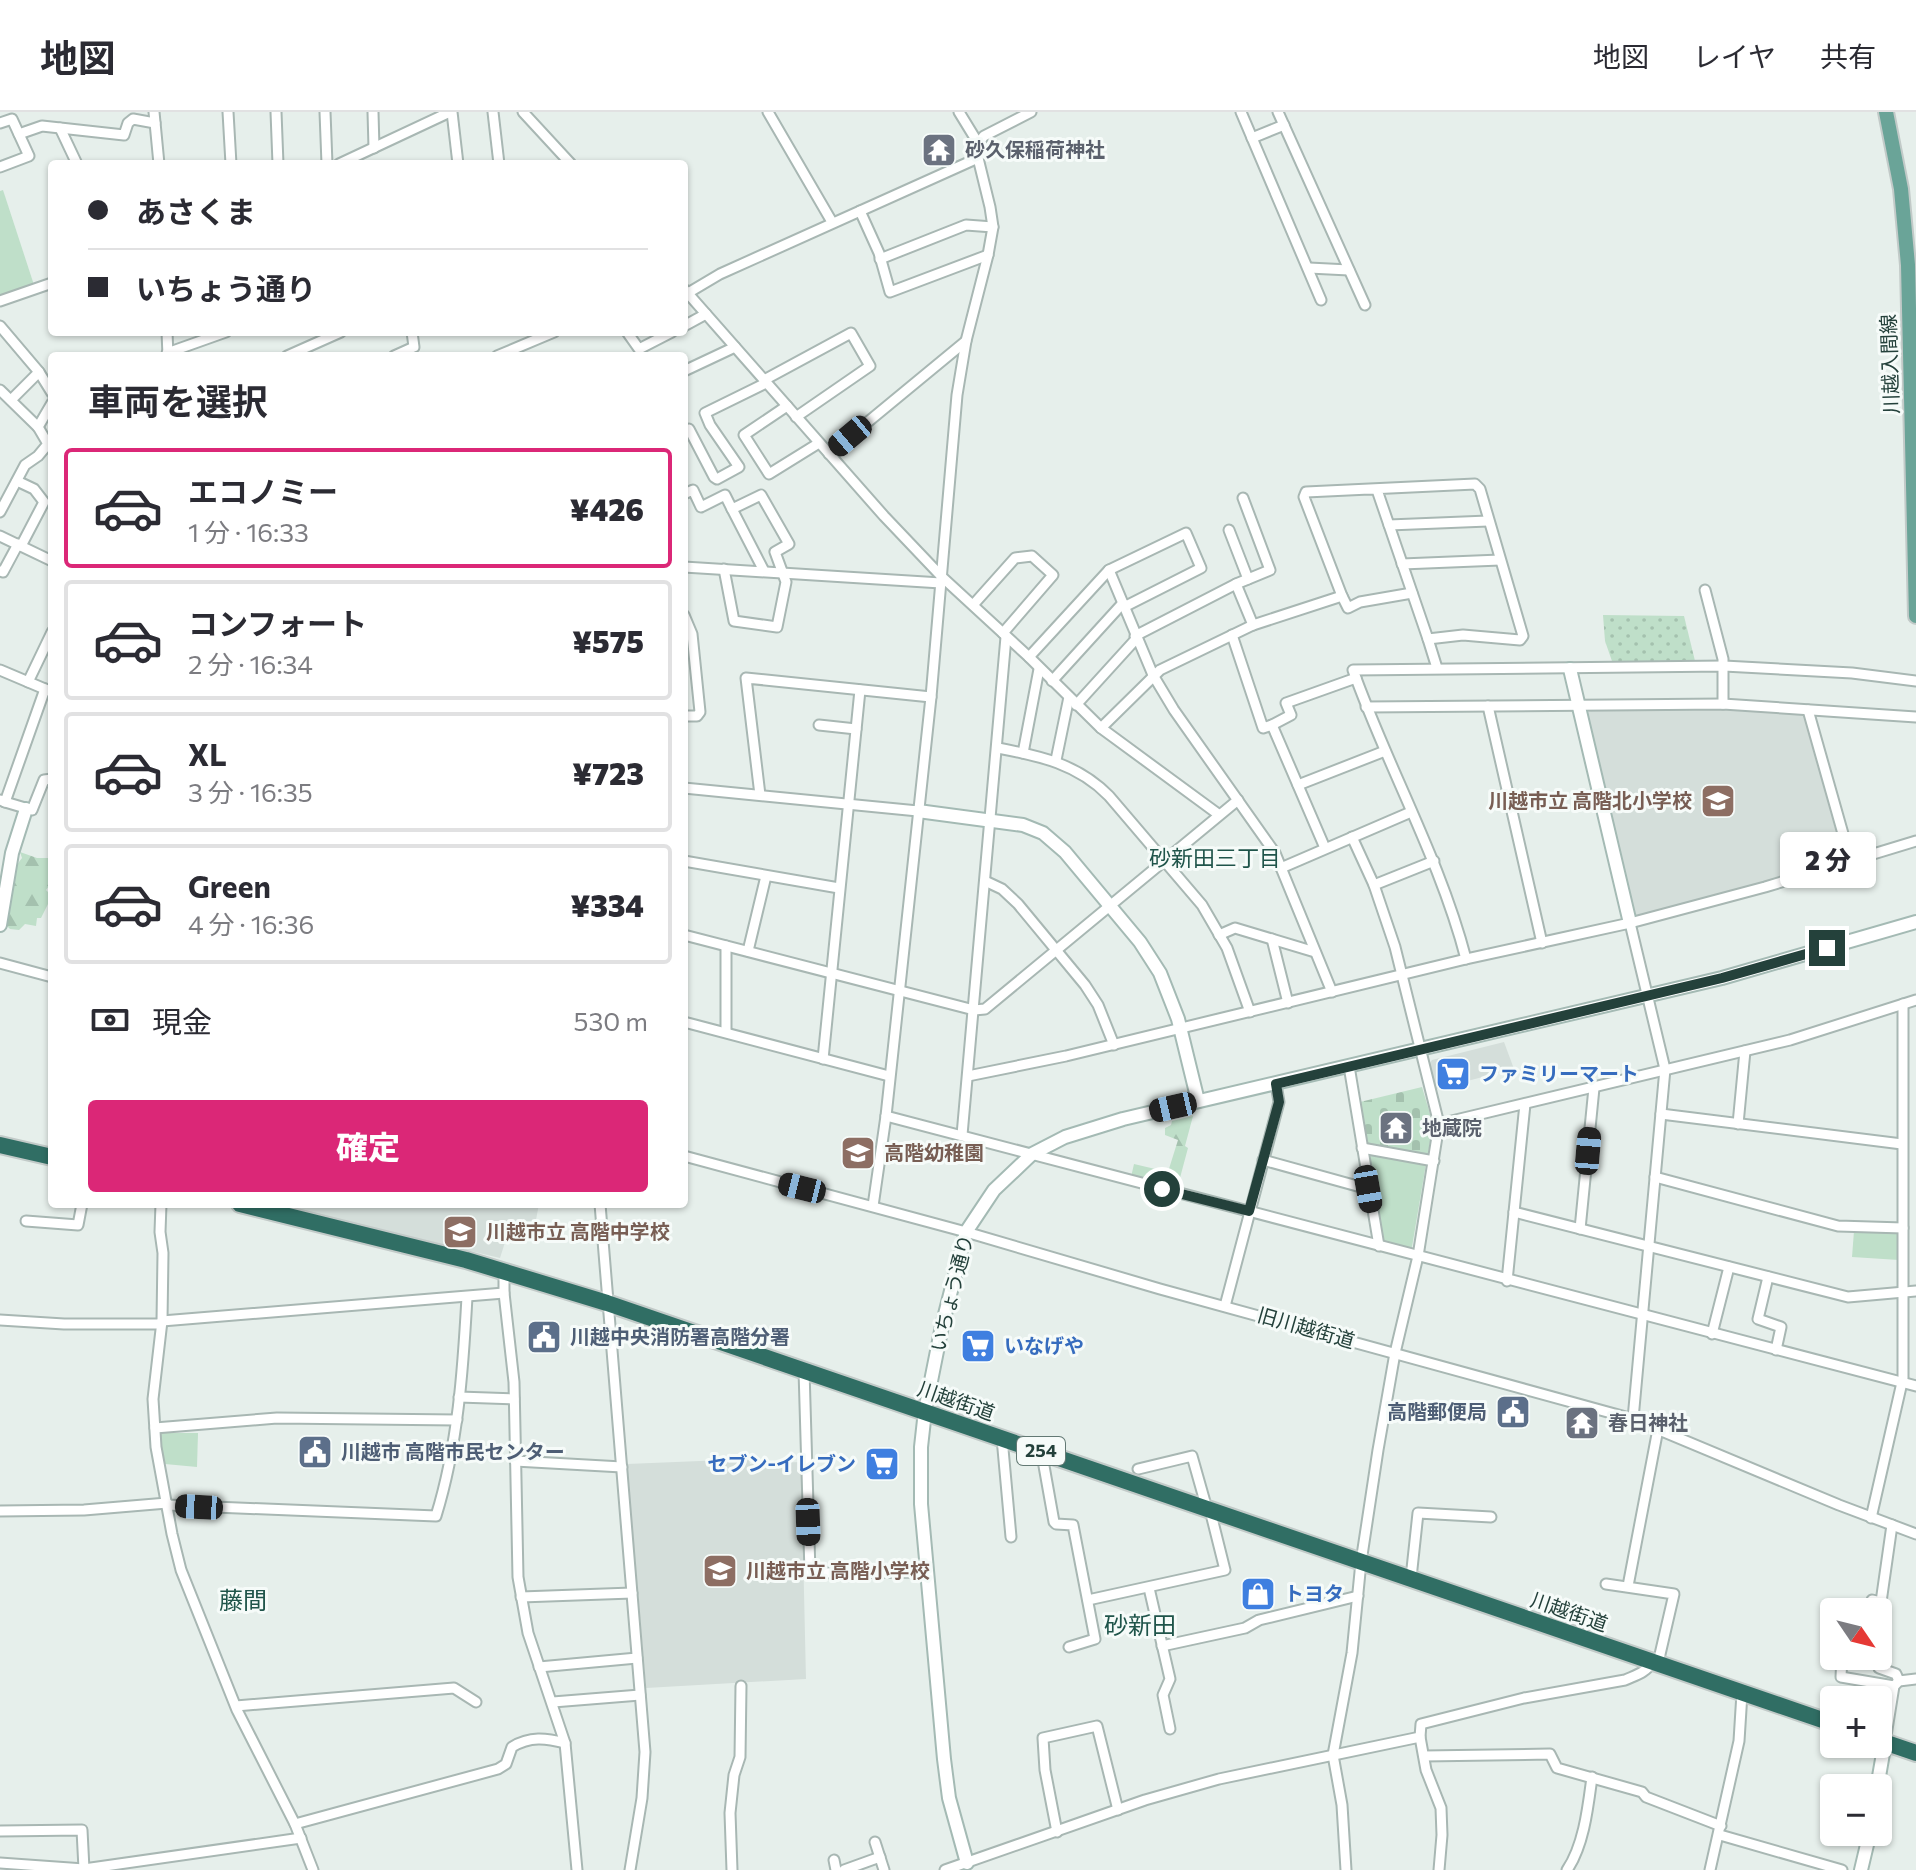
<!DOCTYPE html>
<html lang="ja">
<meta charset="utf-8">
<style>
:root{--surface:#fff;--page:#f7f7f7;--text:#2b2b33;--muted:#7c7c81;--line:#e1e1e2;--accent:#db2777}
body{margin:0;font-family:Commissioner,"Noto Sans JP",sans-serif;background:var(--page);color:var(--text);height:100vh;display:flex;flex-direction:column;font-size:30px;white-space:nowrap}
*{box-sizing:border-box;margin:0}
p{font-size:26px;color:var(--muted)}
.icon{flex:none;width:44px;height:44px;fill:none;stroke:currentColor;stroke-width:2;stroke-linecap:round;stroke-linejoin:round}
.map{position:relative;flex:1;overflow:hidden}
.drawer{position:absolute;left:48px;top:240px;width:640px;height:856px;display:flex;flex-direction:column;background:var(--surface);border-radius:8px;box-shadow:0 2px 6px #0004}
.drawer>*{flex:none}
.banner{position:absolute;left:48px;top:48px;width:640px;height:176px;border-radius:8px;box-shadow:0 2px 6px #0004;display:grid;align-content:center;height:176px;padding:0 40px;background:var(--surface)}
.needle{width:52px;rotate:125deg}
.fabs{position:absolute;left:1820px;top:1486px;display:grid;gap:16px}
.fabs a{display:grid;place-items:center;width:72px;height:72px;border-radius:8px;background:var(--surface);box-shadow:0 2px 6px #0004;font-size:40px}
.end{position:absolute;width:36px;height:36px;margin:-18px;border:10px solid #24413b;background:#fff;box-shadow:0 0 0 4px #fff}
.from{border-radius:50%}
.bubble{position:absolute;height:56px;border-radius:8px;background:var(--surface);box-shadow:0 2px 6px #0004;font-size:26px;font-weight:800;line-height:56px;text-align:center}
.car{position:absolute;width:24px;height:48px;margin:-24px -12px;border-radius:10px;box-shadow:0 0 6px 2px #0007;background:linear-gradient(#222 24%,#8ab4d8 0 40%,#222 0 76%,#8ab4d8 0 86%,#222 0)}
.banner b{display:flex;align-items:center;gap:28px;height:76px;font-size:30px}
.banner b+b{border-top:2px solid var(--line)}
.banner i{width:20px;height:20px;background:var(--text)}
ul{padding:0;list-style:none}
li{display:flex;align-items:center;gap:24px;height:120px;margin:0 16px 12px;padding:0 24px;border:4px solid var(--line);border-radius:8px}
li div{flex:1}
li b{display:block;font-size:30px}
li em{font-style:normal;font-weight:800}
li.on{border-color:var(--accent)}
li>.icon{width:72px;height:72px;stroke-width:1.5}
h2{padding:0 40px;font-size:36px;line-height:96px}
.pay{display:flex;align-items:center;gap:20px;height:88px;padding:0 40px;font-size:30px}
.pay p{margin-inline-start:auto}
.primary-button{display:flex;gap:16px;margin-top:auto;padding:16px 40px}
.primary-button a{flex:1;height:92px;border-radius:8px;background:var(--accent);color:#fff;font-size:32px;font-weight:800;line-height:92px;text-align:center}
header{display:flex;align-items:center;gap:48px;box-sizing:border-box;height:112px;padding:0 40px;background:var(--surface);border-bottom:2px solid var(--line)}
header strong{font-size:38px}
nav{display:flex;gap:44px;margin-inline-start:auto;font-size:28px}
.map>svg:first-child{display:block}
</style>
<header>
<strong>地図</strong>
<nav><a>地図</a><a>レイヤ</a><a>共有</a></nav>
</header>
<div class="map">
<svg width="1916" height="1758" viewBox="0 0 1916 1758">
<defs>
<pattern id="grass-dots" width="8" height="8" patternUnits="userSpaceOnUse" patternTransform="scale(2)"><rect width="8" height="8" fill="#bfdfc9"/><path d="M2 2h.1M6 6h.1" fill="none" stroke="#a4c1ae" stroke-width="1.8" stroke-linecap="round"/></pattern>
<pattern id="forest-firs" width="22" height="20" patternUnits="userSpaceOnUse" patternTransform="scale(2)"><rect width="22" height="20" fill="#bfdfc9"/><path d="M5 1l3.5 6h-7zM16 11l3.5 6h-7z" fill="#a4c1ae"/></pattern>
<pattern id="cemetery-stones" width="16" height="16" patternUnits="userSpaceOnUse" patternTransform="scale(2)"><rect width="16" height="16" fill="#bfdfc9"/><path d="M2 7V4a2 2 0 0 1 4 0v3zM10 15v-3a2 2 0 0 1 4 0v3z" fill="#a4c1ae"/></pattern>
</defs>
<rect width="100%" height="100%" fill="#e6efeb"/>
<g fill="#d4deda">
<path d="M1599 597H1717L1804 602 1845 745 1743 776 1633 804 1587 600Z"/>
<path d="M1504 930 1514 957 1436 977 1430 951 1432 948Z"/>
<path d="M272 1092H539L532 1129 507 1124 500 1146Z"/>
<path d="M749 1347 750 1352 801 1350 806 1567 646 1576 627 1352Z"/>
</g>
<path fill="url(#grass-dots)" d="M1603 503 1684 504 1696 553 1613 552 1605 529Z"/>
<g fill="url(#forest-firs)">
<path d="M20 740 37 746H52V770L46 778 52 784 41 806H37L36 814 25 812 19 818 10 817 6 813C7 794 10 759 22 746Z"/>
<path d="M1193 1004 1185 1034 1188 1036 1177 1077 1131 1065 1134 1052 1168 1060 1178 1028 1165 1023V1016L1171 1013 1172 1009Z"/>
</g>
<path fill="url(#cemetery-stones)" d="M1422 975 1433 1012 1428 1042 1426 1044 1365 1032 1360 990Z"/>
<g fill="#bfdfc9">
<path d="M3 78 34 173 0 185V79Z"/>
<path d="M1370 1042 1426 1052 1412 1135 1409 1138 1382 1131 1367 1044Z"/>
<path d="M1895 1118 1898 1121 1899 1148 1852 1145 1854 1119Z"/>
<path d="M159 1321H198L197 1355 165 1352Z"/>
</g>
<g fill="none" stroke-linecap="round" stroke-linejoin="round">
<g stroke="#a8b7b3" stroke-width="13">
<g id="street">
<path d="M154 0 159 52"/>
<path d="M228 0 231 52"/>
<path d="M276 0 278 52"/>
<path d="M325 0 327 52"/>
<path d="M373 0 374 36"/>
<path d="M452 0 458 52"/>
<path d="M493 0 499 52"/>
<path d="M523 0 571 52"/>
<path d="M768 0 832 110"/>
<path d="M959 0 978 31"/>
<path d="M1241 0 1321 188"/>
<path d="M1278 0 1365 193"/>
<path d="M0 11 12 7 29 44 0 55"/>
<path d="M60 16 77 52"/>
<path d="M19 22 42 14 124 23 128 11 133 7 155 11"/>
<path d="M1252 26 1284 13"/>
<path d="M339 52 450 0"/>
<path d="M860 99 879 141 890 180 988 143"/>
<path d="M880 147 966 113 993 115"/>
<path d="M1309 156 1349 158"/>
<path d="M684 177 884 404 942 465 1029 545 1101 616 1218 702"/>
<path d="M688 181 720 162 978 46"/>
<path d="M0 189 52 171"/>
<path d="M0 214 39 260 52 281"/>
<path d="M684 214 706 202"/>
<path d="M167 220 168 244"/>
<path d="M627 220 639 237 672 220"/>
<path d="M167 241 226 220"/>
<path d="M287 244 341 220"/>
<path d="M394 244 414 235 412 220"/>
<path d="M497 244 554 220"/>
<path d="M684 259 735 235"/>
<path d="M764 268 851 221 870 254 796 305"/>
<path d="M0 278 38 315 52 291"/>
<path d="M11 288 39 260"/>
<path d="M787 294 744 323 769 362 819 331"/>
<path d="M684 319 689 317 714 365 717 367 739 355 710 313 705 301 766 271"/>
<path d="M829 342 966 229"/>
<path d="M17 369 34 377 44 390 21 434"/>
<path d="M684 382 693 378 701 395 725 383 732 397"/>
<path d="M0 400 25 353 38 344 48 332 38 315"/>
<path d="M1389 413 1488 409"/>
<path d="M1229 418 1248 467"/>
<path d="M0 424 52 449"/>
<path d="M1402 452 1500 448"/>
<path d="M684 455 941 471"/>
<path d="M724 457 734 509 777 515 786 470 775 440 789 432 761 383 732 397 764 459"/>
<path d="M1109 458 1153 563 1174 598 1275 741 1332 880"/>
<path d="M0 459 3 460 18 432"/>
<path d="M1236 472 1270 458 1243 386"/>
<path d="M1705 478 1723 547V592"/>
<path d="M1342 484 1348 496 1360 490 1412 481"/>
<path d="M973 493 1015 446 1032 444 1053 463 1003 521"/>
<path d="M684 503 692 522 700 600 697 604H684"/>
<path d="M1232 523 1263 616 1272 613 1325 736"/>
<path d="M1135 524 1236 472 1253 513"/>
<path d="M1428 527 1437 556"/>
<path d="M1029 545 1109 458 1186 421 1201 456 1124 495"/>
<path d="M0 558 52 580"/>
<path d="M1052 569 1123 491"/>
<path d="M28 570 52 520"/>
<path d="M1076 593 1136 527"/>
<path d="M1488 594 1542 831"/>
<path d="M1366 595 1723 592 1916 605"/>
<path d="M1808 598 1851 750"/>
<path d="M819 613 856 617"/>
<path d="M1272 613 1291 603 1286 591 1356 566"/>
<path d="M1101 616 1160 558 1253 513 1342 484 1304 385 1306 380 1475 372 1480 377 1523 524 1520 528 1463 523 1428 527 1377 378"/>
<path d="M998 636C1040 644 1078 652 1109 684L1202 793 1227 836 1250 900"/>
<path d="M1023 641 1039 557"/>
<path d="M1056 648 1069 585"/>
<path d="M1298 673 1385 639"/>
<path d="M684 676 918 699"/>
<path d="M760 683 746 566 931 585"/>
<path d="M0 688 5 690 45 577"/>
<path d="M5 690 32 698 44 668 52 667"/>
<path d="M684 749 839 776"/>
<path d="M1281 756 1411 700"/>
<path d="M985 769 1002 777 1018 792 1085 873 1098 893 1114 933"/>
<path d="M1374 773 1434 749"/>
<path d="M1630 811 1665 957 1633 1307"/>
<path d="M684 823 974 898 985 897 1238 688"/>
<path d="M1219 823 1235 816 1315 840"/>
<path d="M1272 827 1288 891"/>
<path d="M748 839 766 764"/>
<path d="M1466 847C1440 747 1388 656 1353 558L1724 554 1852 561 1916 569"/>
<path d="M0 851 52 865"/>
<path d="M684 910 889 964"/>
<path d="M726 920V834"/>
<path d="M823 947 860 578"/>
<path d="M1349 954 1379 1134"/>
<path d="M968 964 1066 944 1466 847 1630 811 1765 775 1916 729"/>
<path d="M1661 1002 1902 1032"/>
<path d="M886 1004 1916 1274"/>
<path d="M1439 1012 1790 928 1916 888"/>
<path d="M1738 1012 1745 939"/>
<path d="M962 1023 1006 525"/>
<path d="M1362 1036 1434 1049"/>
<path d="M684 1044 966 1120 1160 1177 1633 1307 1839 1393 1916 1422"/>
<path d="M1263 1048 1368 1077"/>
<path d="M1655 1065 1838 1114 1903 1116"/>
<path d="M161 1092 160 1120 163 1141 162 1209 153 1287 156 1335 172 1422 181 1458 237 1598 295 1712 313 1758"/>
<path d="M600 1092 645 1640 642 1686 630 1758"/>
<path d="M873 1094 886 1004 931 585 957 283 966 229 988 143 993 115 990 95 978 46V31L984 24 1031 0"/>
<path d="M1514 1100 1848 1185 1916 1179"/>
<path d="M26 1109 78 1113 82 1092"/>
<path d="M1580 1117 1594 976"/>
<path d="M504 1159V1181L514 1270 518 1465 528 1521 565 1631 577 1758"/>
<path d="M1768 1165 1758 1207 1781 1215 1776 1238"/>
<path d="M1507 1169 1525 992"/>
<path d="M1225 1194 1279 990 1276 972"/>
<path d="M0 1208 64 1212H161"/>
<path d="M162 1209 504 1181"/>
<path d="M1712 1222 1729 1155"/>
<path d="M804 1258 810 1461 928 1460"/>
<path d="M459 1285 514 1287"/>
<path d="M155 1316 277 1306 457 1308"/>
<path d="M1002 1326 1011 1425"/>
<path d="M1047 1341 1044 1354 1054 1410 1056 1412 1073 1413 1095 1527 1069 1535"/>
<path d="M515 1349 622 1355"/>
<path d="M1138 1357 1192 1344 1207 1397"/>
<path d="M167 1393 436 1404C458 1333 463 1258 467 1185"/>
<path d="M0 1399 84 1398 167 1391"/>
<path d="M1871 1406 1903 1266V892"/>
<path d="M1411 1466 1418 1401 1491 1405"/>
<path d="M1606 1472 1674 1482 1658 1551"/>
<path d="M1628 1474 1658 1317"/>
<path d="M1149 1476 1170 1567 1163 1583 1170 1617"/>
<path d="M521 1485 632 1481"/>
<path d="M1088 1488 1225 1458 1210 1398"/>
<path d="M1872 1488 1881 1490 1892 1413"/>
<path d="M1878 1519 1884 1521 1879 1556 1896 1562 1899 1569"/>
<path d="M1162 1534 1245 1516 1259 1508 1358 1484"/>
<path d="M1842 1544 1841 1565 1894 1574"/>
<path d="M539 1555 637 1546"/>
<path d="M553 1590 640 1583"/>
<path d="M236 1594 454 1576 476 1590"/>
<path d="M1420 1625 1426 1658 1441 1696 1442 1723 1439 1758"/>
<path d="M1885 1630 1894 1574 1899 1569 1916 1567"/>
<path d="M1424 1644 1550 1642 1557 1656 1642 1680 1646 1685 1721 1714"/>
<path d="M295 1712 498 1657 506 1652 512 1635C530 1624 546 1626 565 1631"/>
<path d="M0 1719 82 1718 84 1757"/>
<path d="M1057 1720 1045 1658 1043 1626 1097 1614 1118 1698"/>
<path d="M1720 1723 1842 1758"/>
<path d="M875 1730 884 1758"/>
<path d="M834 1748 836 1758"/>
<path d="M0 1751 84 1757 301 1726"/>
<path d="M732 1758 730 1701 734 1663 740 1645 741 1574"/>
<path d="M844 1758 880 1745"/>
<path d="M945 1758 1145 1688 1219 1667 1420 1625 1421 1612 1524 1586 1625 1568C1636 1563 1646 1561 1653 1549"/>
<path d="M1346 1758 1342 1693 1333 1643 1352 1541 1361 1450 1378 1338 1395 1241 1418 1144 1439 1012 1395 835 1374 773 1352 725"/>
<path d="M1567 1758C1584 1733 1588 1695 1592 1665"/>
<path d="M1710 1758 1739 1629 1742 1581"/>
</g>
</g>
<g stroke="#a4bab4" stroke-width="16">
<g id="secondary">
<path d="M1570 557 1630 811"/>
<path d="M918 699 1023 713 1043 721 1065 740 1140 830 1160 861 1178 907 1198 989"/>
<path d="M0 813 12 741 26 697"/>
<path d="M1877 1676 1885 1630"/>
<path d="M967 1751 949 1686 944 1647 921 1392V1335L925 1299 942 1214 966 1120 994 1078 1032 1042 1065 1025 1123 1007 1722 866 1916 810"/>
<path d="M1861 1758 1870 1720"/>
</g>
</g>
<g stroke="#c2cac8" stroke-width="18">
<path id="primary" d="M1886 0 1901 77 1908 153 1916 504"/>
</g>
<g stroke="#c2cac8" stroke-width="20">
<g id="highway">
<path d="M0 1033 52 1045"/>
<path d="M240 1092 466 1148 607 1191 1834 1612"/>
<path d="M1878 1628 1916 1641"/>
</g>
</g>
<use href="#street" stroke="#fff" stroke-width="9"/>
<use href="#secondary" stroke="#fff" stroke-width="12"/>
<use href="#primary" stroke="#6aa498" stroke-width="14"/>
<use href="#highway" stroke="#306e64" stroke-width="16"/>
</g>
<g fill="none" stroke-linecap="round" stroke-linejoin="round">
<path stroke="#24413b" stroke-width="10" d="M1162 1077 1249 1099 1279 990 1276 972 1722 866 1827 836"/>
</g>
<defs>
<g id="temple-square" transform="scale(1.8)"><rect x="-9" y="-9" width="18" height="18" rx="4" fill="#6b7280" stroke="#f6fbf9"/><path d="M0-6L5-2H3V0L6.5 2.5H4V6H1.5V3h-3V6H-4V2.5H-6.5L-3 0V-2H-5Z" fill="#fff"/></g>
<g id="school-square" transform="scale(1.8)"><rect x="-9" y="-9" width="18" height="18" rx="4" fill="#8d6e63" stroke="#f6fbf9"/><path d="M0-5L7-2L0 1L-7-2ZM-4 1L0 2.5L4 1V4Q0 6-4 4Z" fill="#fff"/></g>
<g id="supermarket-square" transform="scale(1.8)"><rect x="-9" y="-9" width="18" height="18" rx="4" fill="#3f7fe0" stroke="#f6fbf9"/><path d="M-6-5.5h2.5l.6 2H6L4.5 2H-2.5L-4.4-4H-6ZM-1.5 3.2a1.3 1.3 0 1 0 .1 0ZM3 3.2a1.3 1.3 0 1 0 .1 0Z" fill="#fff"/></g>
<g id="civic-square" transform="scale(1.8)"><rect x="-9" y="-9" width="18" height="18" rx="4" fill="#5c6f8a" stroke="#f6fbf9"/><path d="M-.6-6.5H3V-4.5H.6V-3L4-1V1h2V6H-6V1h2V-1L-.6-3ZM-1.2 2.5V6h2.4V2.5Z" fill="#fff"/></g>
<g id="shop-square" transform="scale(1.8)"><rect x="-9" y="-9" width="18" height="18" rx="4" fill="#3f7fe0" stroke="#f6fbf9"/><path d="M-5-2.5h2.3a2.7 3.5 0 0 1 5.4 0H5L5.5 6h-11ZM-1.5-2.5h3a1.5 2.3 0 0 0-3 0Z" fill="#fff"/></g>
</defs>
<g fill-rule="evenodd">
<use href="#temple-square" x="939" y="38"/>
<use href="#school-square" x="1718" y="689"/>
<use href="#supermarket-square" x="1453" y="962"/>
<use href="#temple-square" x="1396" y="1016"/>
<use href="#school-square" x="858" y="1041"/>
<use href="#school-square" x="460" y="1120"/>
<use href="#civic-square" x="544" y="1225"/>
<use href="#supermarket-square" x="978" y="1234"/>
<use href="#civic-square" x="1513" y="1300"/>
<use href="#temple-square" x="1582" y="1311"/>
<use href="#civic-square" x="315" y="1340"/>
<use href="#supermarket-square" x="882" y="1352"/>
<use href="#school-square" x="720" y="1459"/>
<use href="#shop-square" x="1258" y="1482"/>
</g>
<g text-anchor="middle" stroke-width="6" stroke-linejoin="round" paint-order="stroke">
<rect fill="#f6fbf9" stroke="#637974" stroke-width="2" x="1017" y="1325" width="48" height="28" rx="6"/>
<g font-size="18" font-weight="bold" fill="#24413b">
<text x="1041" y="1345">254</text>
</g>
<g font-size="20" font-weight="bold" fill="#5b616d" stroke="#f6fbf9" text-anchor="start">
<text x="965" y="45">砂久保稲荷神社</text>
<text x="1422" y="1023">地蔵院</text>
<text x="1608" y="1318">春日神社</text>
</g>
<g font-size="20" fill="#24413b" stroke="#f6fbf9">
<text transform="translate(1890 252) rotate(-92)" y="7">川越入間線</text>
<text transform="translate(952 1181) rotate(-76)" y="7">いちょう通り</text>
<text transform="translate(1306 1216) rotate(16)" y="7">旧川越街道</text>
<text transform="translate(956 1289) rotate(19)" y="7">川越街道</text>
<text transform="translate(1569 1500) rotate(19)" y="7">川越街道</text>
</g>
<g font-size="20" font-weight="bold" fill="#785e54" stroke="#f6fbf9" text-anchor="start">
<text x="1692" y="696" text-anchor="end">川越市立 高階北小学校</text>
<text x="884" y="1048">高階幼稚園</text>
<text x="486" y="1127">川越市立 高階中学校</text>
<text x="746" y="1466">川越市立 高階小学校</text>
</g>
<g font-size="20" font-weight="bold" fill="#366cbe" stroke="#f6fbf9" text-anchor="start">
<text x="1479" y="969">ファミリーマート</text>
<text x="1004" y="1241">いなげや</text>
<text x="856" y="1359" text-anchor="end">セブン-イレブン</text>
<text x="1284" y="1489">トヨタ</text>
</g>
<g font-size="20" font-weight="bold" fill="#4e5e75" stroke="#f6fbf9" text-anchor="start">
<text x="570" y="1232">川越中央消防署高階分署</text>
<text x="1487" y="1307" text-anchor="end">高階郵便局</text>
<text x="341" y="1347">川越市 高階市民センター</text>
</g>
<g font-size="22" fill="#1f544a" stroke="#f6fbf9">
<text x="1215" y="754">砂新田三丁目</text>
</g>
<g font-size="24" fill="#1f544a" stroke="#f6fbf9">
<text x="243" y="1497">藤間</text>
<text x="1140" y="1522">砂新田</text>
</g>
</g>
</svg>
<div class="fabs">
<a><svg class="needle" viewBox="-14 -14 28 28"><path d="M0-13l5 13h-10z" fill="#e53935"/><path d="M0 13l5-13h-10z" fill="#7c7c81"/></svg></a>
<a>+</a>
<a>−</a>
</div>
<i class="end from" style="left:1162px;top:1077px"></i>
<i class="end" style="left:1827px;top:836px"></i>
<div class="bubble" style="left:1780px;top:720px;width:96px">2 分</div>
<i class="car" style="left:850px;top:324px;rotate:230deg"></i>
<i class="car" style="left:1173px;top:995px;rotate:257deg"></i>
<i class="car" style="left:1588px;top:1039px;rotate:5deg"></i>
<i class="car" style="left:802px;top:1076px;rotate:284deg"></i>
<i class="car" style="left:1368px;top:1077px;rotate:170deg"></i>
<i class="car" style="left:199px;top:1395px;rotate:273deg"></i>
<i class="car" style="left:808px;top:1410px;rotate:178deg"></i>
<div class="banner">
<b><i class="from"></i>あさくま</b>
<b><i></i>いちょう通り</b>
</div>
<section class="drawer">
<h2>車両を選択</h2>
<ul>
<li class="on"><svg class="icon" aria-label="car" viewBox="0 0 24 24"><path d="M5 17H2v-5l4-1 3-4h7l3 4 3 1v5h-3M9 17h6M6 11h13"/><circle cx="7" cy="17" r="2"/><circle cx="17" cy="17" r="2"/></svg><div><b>エコノミー</b><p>1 分 · 16:33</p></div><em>¥426</em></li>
<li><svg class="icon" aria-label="car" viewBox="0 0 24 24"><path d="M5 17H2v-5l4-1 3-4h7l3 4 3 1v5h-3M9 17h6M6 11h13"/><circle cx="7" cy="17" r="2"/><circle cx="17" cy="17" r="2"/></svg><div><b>コンフォート</b><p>2 分 · 16:34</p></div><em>¥575</em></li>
<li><svg class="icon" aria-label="car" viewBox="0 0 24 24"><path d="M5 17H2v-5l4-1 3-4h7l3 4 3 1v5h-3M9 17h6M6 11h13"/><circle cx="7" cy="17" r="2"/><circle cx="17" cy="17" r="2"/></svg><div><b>XL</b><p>3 分 · 16:35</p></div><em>¥723</em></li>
<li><svg class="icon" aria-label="car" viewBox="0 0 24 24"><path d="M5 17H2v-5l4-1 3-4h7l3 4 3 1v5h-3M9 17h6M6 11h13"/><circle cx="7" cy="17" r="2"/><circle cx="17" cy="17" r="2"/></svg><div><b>Green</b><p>4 分 · 16:36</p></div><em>¥334</em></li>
</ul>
<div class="pay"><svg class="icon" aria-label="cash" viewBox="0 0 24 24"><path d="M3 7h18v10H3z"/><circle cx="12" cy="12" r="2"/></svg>現金<p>530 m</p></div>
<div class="primary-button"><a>確定</a></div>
</section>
</div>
